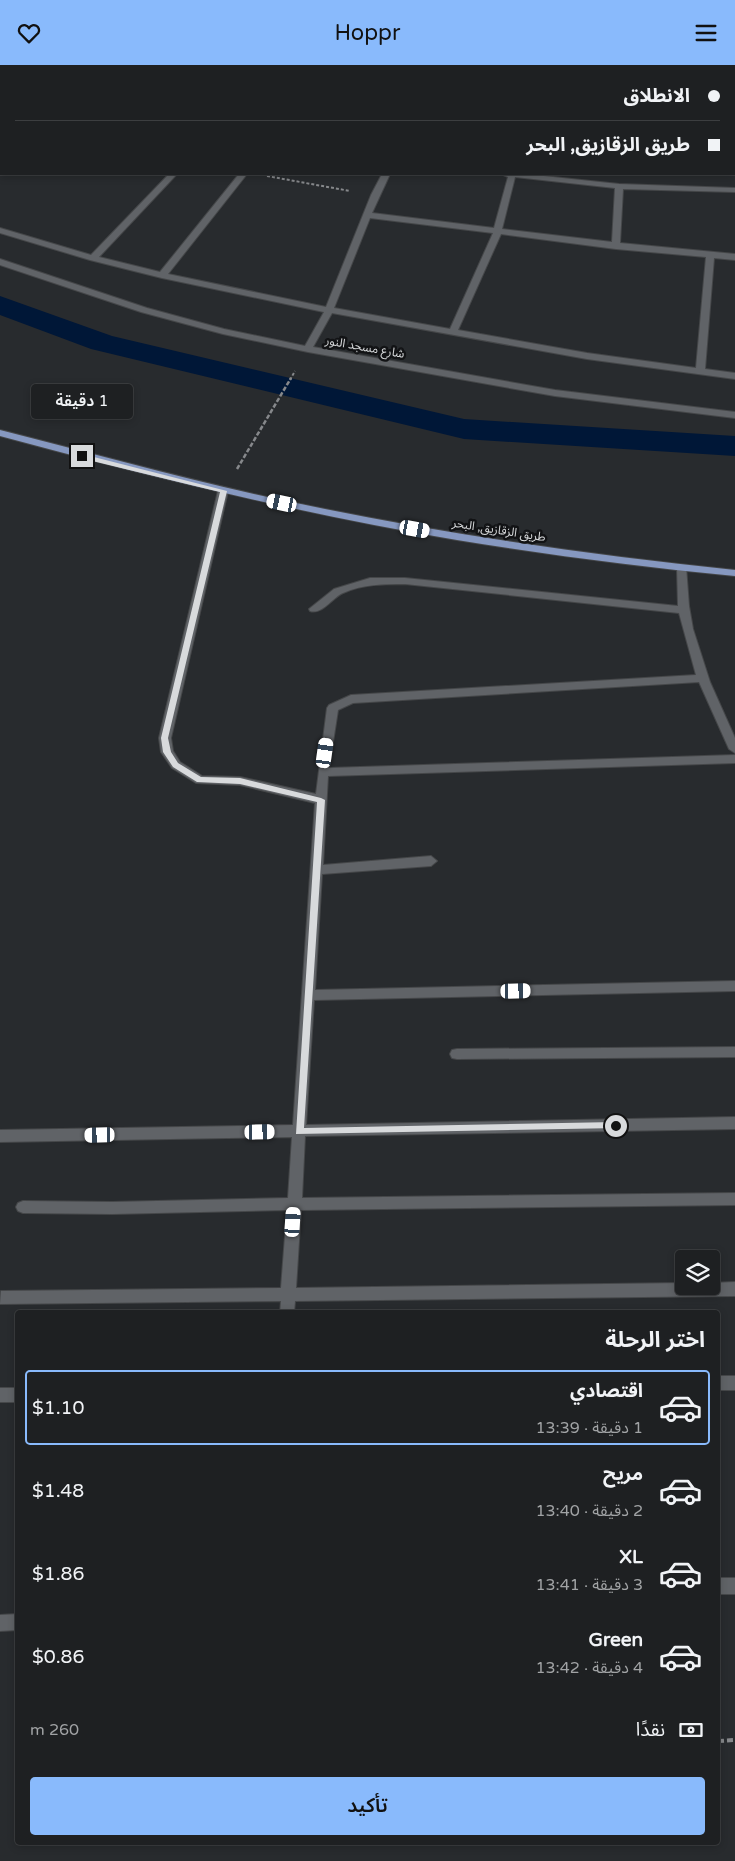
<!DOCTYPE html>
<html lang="ar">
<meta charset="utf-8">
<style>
:root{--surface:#1e2022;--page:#26282a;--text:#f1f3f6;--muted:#a1a3a5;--line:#3c3e40;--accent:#89bafc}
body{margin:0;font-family:"Varela Round","Noto Sans Arabic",sans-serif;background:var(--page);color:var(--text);direction:rtl;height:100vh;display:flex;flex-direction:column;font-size:19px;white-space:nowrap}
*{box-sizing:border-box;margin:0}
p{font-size:16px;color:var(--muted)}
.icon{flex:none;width:28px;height:28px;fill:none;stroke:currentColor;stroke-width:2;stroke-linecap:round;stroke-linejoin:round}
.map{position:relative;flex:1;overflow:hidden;direction:ltr}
.drawer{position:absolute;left:15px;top:1245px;width:705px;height:535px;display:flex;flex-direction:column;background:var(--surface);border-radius:5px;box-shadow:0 2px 8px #0003,0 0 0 1px var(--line);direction:rtl}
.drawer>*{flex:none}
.guide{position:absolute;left:0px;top:0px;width:735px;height:110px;box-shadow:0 2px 8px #0003,0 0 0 1px var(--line);direction:rtl;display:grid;align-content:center;height:110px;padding:0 15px;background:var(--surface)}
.tools{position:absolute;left:675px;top:1185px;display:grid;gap:10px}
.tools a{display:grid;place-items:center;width:45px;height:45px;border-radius:5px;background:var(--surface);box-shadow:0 2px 8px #0003,0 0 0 1px var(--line);font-size:25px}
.end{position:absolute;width:22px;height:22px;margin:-11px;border:6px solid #d8dadc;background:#111;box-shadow:0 0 0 2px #111}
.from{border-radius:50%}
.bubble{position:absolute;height:35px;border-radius:5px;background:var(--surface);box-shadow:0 2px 8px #0003,0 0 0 1px var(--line);font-size:16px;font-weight:600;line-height:35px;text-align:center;direction:rtl}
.car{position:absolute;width:15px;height:30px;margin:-15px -8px;border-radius:6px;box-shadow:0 0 4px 1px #0007;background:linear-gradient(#fff 24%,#345 0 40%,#fff 0 76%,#345 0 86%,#fff 0)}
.guide b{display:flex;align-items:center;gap:18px;height:48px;font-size:19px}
.guide b+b{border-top:1px solid var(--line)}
.guide i{width:12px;height:12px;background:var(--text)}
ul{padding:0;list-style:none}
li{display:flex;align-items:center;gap:15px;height:75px;margin:0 10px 8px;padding:0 5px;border:2px solid transparent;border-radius:5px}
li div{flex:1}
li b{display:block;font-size:19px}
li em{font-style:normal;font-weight:600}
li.selected{border-color:var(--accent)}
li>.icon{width:45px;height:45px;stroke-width:1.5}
h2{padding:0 15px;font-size:22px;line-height:60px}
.pay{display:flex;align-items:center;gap:12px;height:55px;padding:0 15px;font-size:19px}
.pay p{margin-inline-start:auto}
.button{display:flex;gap:10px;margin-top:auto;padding:10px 15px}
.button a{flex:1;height:58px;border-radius:5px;background:var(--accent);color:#111;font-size:20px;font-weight:600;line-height:58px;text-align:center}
header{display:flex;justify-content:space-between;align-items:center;height:65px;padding:0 15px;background:var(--accent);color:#111;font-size:22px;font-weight:600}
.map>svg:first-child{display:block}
</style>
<header><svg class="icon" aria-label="menu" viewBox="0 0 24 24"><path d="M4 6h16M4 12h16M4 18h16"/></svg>Hoppr<svg class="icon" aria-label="heart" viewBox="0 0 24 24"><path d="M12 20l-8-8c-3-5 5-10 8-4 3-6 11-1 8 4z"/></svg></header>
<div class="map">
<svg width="735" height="1796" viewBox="0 0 735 1796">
<rect width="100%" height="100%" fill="#282b2e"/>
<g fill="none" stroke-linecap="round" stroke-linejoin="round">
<path fill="#001737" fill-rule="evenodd" d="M0 231 112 271 464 354 735 371V391L464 374 91 284 0 250Z"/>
<g stroke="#454749" stroke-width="2">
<g id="minor">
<path d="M81 0H93L94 1H82Z"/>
<rect x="423" y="0" width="8" height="1"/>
<path d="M545 0H562L563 1H546Z"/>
<rect x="575" y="0" width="8" height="1"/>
<rect x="734" y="7" width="1" height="4"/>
<rect x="734" y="55" width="1" height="4"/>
<path d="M169 109H177L99 192 160 207 239 109H247L168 209 326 242 371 130 382 109H390L372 148 494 163 508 112 501 109H525L619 119 735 123V127L623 124 620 178 735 189V195L714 193 705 304 735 308V314L587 294 332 248 313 282 555 325 735 347V353L555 331 308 287 223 269 141 247 0 200V194L147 243 224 264 305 281 324 247 162 213 90 195 0 168V163L91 190ZM515 112 615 123 612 177 502 164ZM370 153 493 168 450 264 334 243ZM501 169 616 184 706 192 696 303 587 288 458 265Z"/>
<path d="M223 423 228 426 171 673 173 686 180 697 202 711 240 712 316 729 327 643 329 640 351 630 696 610 679 548 405 519C383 519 364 519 343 528 333 532 322 550 310 546L309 544 334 524 370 513H405L678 541 677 503 678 501H686L689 541 693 564 710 617 735 673V688L729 684 699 617 353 638 338 645 329 703 735 690V698L328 711 323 800 431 791 437 796 431 801 322 809 315 925 735 916V926L314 935 306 1060 735 1052V1064L305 1071 302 1133 735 1128V1140L301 1145 296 1223 684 1218V1221H711V1218L735 1217V1231L295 1236 294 1248H280L281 1236 0 1239 1 1226 281 1223 287 1145 112 1149 23 1148 18 1146 16 1142 18 1138 23 1136 112 1137 288 1133 292 1072 0 1077V1065L293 1060 315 738 240 720 196 718 172 703 161 687 159 673 218 426Z"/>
<path d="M735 982V992L457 994 452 993 450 989 452 985 457 984Z"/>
<rect x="718" y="1311" width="17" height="14"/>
<rect x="0" y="1323" width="18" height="14"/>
<rect x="718" y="1513" width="17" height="16"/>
<path d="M18 1549V1565L0 1566V1550Z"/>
</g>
</g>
<g stroke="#454749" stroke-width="2">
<path id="major" d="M0 365C91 388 180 413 272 433 425 466 579 489 735 505V511C642 502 550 490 457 475 303 449 151 412 0 371Z"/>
</g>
<g stroke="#86888b" stroke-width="2" stroke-dasharray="3 2" stroke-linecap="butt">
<path d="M267 111 350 126"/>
<path d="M290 315 295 306"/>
</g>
<path stroke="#86888b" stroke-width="2.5" stroke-dasharray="4.5 2" stroke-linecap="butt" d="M237 404 291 313"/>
<path stroke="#86888b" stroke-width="4" stroke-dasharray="6 3" stroke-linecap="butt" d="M718 1676 735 1675"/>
<use href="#minor" fill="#606367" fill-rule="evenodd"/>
<use href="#major" fill="#8698c0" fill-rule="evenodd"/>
</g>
<path fill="#d8dadc" d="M82 389 227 426 168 673 171 687 178 698 201 712 240 713 321 733 325 735 304 1063 616 1057 619 1058V1063L296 1069 317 737 240 719 197 717 173 702 163 687 161 673 220 427 80 393 79 391Z"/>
<g text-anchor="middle" stroke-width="5" stroke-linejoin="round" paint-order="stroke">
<g font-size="12" fill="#d8dadc" stroke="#121315">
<text transform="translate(365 282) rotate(10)" y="4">شارع مسجد النور</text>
<text transform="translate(499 465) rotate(9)" y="4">طريق الزقازيق, البحر</text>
</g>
</g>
</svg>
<div class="tools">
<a><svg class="icon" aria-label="layers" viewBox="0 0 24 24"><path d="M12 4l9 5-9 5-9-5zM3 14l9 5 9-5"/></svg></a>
</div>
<i class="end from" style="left:616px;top:1061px"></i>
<i class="end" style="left:82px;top:391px"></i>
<div class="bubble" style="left:31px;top:319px;width:102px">1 دقيقة</div>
<i class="car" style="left:282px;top:438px;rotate:282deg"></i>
<i class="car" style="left:415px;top:464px;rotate:100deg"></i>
<i class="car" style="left:325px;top:688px;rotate:8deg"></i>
<i class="car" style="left:516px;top:926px;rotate:89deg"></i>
<i class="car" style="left:260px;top:1067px;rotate:89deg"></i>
<i class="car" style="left:100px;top:1070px;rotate:269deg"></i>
<i class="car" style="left:293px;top:1157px;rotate:4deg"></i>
<div class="guide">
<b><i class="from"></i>الانطلاق</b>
<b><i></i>طريق الزقازيق, البحر</b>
</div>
<section class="drawer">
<h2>اختر الرحلة</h2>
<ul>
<li class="selected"><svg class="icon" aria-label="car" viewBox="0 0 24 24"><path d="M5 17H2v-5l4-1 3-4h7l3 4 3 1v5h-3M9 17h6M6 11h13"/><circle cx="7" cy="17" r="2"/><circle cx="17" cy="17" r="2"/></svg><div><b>اقتصادي</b><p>1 دقيقة · 13:39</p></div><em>$1.10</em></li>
<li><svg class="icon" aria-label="car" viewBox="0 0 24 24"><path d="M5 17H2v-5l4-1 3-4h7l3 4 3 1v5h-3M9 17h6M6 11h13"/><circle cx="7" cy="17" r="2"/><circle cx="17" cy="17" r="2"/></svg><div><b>مريح</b><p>2 دقيقة · 13:40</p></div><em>$1.48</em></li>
<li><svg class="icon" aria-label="car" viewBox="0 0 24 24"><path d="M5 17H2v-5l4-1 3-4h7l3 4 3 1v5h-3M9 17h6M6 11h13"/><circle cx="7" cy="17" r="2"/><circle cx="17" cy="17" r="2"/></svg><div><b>XL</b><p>3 دقيقة · 13:41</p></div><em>$1.86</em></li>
<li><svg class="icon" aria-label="car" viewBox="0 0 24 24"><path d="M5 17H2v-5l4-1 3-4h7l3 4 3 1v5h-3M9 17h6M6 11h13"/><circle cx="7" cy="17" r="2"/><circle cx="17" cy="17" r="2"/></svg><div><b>Green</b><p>4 دقيقة · 13:42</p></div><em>$0.86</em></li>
</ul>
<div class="pay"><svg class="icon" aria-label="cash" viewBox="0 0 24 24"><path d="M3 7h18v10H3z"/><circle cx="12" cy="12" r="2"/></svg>نقدًا<p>260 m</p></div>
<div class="button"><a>تأكيد</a></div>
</section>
</div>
